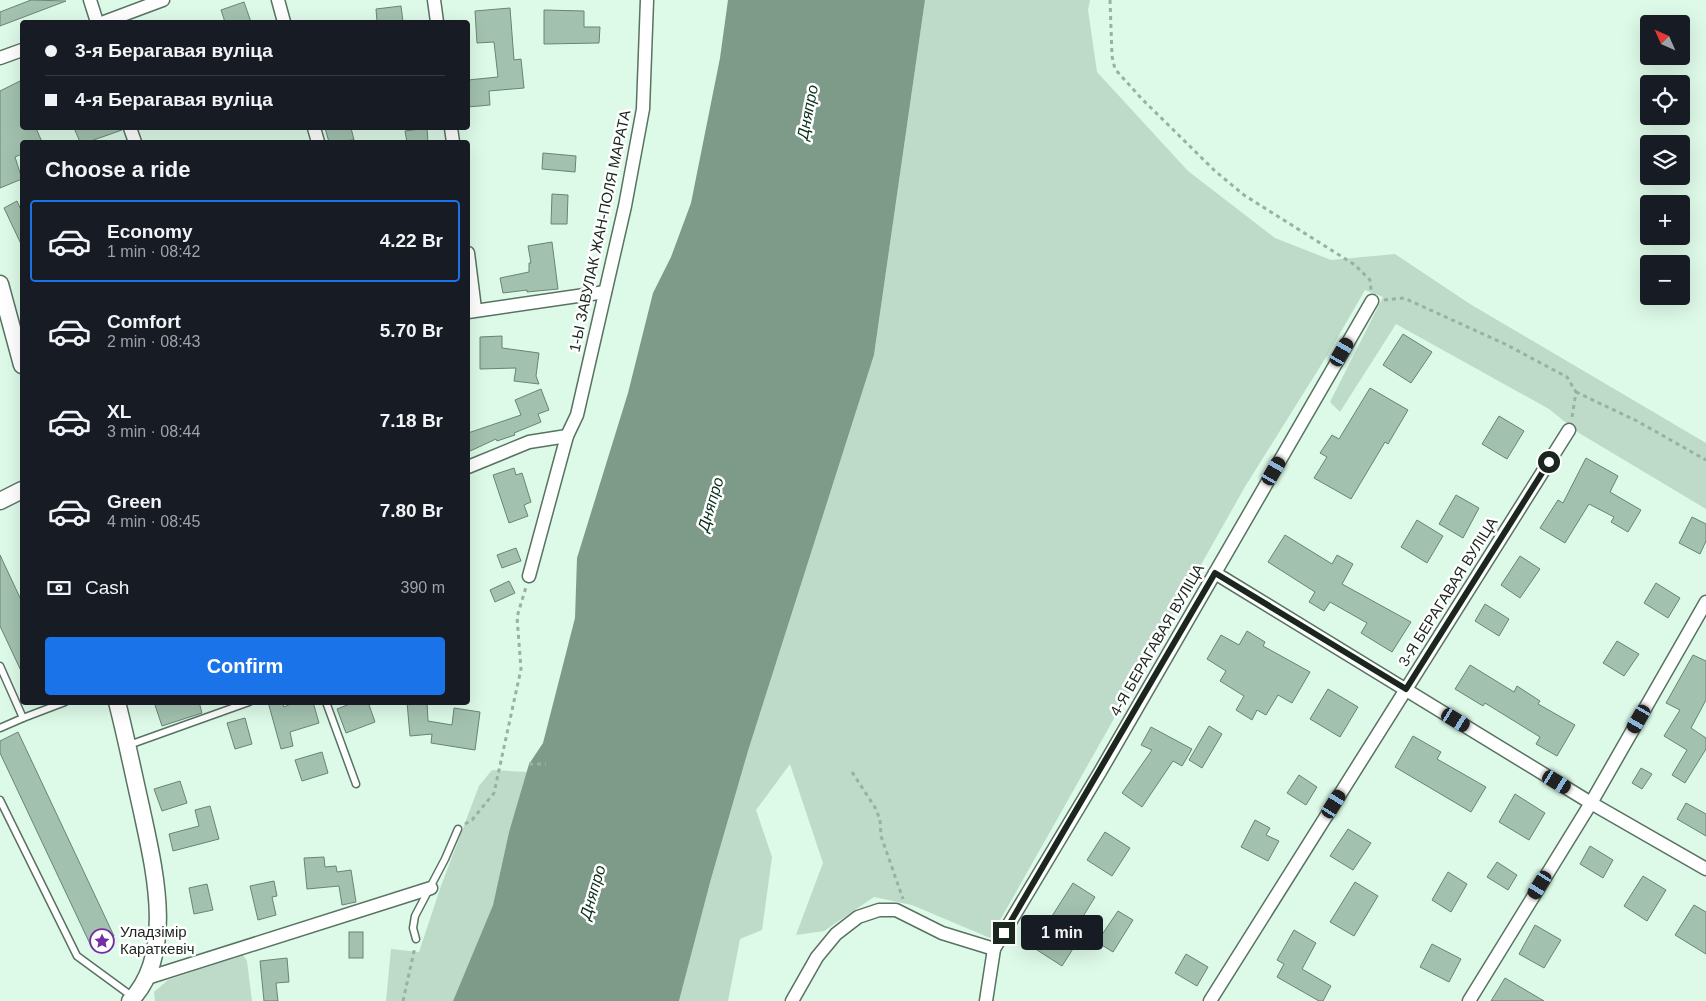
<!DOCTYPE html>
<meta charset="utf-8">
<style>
:root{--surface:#171b24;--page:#242831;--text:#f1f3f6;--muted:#9ea1a6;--line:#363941;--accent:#1a73e8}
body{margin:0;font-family:Helvetica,sans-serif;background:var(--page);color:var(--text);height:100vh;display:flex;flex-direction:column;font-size:19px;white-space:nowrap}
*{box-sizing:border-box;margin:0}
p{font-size:16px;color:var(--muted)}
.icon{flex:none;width:28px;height:28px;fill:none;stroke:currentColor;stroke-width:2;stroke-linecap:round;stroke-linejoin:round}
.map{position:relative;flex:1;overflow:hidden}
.sheet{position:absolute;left:20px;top:140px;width:450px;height:565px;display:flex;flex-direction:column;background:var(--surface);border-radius:5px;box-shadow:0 5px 20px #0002}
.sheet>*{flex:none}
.guide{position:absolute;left:20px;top:20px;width:450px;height:110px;border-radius:5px;box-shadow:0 5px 20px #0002;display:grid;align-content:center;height:110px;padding:0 25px;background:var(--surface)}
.needle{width:32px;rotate:315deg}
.controls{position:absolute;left:1640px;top:15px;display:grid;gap:10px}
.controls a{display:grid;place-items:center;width:50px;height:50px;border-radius:5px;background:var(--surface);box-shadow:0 5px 20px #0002;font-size:25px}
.end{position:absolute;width:22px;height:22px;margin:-11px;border:6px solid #1b261f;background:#fff;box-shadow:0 0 0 2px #fff}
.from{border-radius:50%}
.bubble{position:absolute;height:35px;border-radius:5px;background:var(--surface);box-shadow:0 5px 20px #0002;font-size:16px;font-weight:600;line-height:35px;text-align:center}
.car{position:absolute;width:15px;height:30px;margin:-15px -8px;border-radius:6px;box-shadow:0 0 4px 1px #0007;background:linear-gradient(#222 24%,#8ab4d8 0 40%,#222 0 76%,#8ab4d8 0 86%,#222 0)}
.guide b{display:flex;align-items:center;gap:18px;height:48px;font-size:19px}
.guide b+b{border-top:1px solid var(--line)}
.guide i{width:12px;height:12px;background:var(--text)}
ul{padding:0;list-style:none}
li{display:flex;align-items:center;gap:15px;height:82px;margin:0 10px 8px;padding:0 15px;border:2px solid transparent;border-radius:5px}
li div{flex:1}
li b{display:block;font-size:19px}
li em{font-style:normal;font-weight:600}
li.on{border-color:var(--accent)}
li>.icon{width:45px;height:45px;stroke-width:1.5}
h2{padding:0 25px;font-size:22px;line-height:60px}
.pay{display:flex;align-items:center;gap:12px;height:55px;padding:0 25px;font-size:19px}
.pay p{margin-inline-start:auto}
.cta{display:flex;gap:10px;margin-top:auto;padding:10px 25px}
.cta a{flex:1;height:58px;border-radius:5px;background:var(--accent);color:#fff;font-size:20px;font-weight:600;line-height:58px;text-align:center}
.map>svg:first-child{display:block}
</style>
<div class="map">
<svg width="1706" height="1001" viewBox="0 0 1706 1001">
<rect width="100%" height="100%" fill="#ddf9e7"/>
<g fill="#bddbc8">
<path d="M925 0H1090L1088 10 1097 72 1188 171 1275 238 1331 260 1395 254 1470 304 1706 443V509L1579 433 1549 409 1396 324 1340 412 1330 402 1383 297 1365 290 1328 354 1246 485 990 938 912 905 874 897 824 931 796 935 823 863 790 764 756 810 772 857 762 930 740 939 728 1001H679L711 879 748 751 874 355Z"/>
<path d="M492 770 527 772 509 832 493 905 453 1001H386L391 949 419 952 441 886 479 786Z"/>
<path d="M243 955 247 961 252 1001H155L154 992 168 980Z"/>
</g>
<path fill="#7d9b88" d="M728 0H925L874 355 748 751 711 879 679 1001H453L493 905 509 832 529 764 543 743 575 618 577 558 628 393 653 293 671 257 691 203 720 58Z"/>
<g fill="#a2c1ae" stroke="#6a8474">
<path d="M31 0 66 1 0 26V12Z"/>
<path d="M244 2 251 22H225L221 10Z"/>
<path d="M401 6 403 22H377L376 9Z"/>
<path d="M510 8 514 60 521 59 524 88 489 91 490 105 468 107V80L498 77 494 42 477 43 475 11Z"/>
<path d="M544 10 584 11V27H600L599 43 544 44Z"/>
<path d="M22 80V128H36L42 142H22V154L15 157 22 179 0 188V91Z"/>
<path d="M74 128H122V130L88 142H80Z"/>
<path d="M325 128H351L354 140 329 142Z"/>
<path d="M427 128 428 142H407L405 131Z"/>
<path d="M543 153 576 156 575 172 542 169Z"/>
<path d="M552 194 568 195 567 224H551Z"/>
<path d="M17 201 22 212V246L4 208Z"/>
<path d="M552 242 558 289 527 292V290L503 293 500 278 529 272V263H531L528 246Z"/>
<path d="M1403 334 1432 352 1411 383 1383 365Z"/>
<path d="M502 336V348L539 353 536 376 539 384 514 381 516 368 480 369V337Z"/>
<path d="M1370 388 1408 410 1388 444 1385 442 1351 499 1314 478 1327 457 1320 453 1332 435 1339 439Z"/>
<path d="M541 389 549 410 538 414 541 422 514 433 515 435 497 441 496 439 468 452V433L521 415 515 400Z"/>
<path d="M1499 416 1524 431 1507 459 1482 444Z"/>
<path d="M1586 458 1618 476 1610 492 1641 510 1628 532 1611 522 1614 517 1589 504 1565 543 1540 528 1558 500 1563 503Z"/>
<path d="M514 468 516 475 522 473 531 502 524 505 528 516 509 523 493 475Z"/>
<path d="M1456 495 1479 508 1463 538 1439 524Z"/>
<path d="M1692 517 1706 524V541L1700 554 1679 543Z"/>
<path d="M1417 520 1443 536 1427 563 1401 547Z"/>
<path d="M1285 535 1332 564 1337 555 1353 564 1342 584 1411 622 1392 652 1361 633 1367 623 1330 602 1324 611 1309 602 1315 592 1268 562Z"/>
<path d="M516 548 521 561 502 568 497 555Z"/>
<path d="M0 555 22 602V673L0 626Z"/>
<path d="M1520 556 1540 569 1520 598 1501 585Z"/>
<path d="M509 581 515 593 495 602 490 590Z"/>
<path d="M1656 583 1680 598 1668 618 1644 603Z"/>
<path d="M1485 604 1509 619 1499 636 1475 621Z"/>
<path d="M1247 631 1265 642 1263 646 1310 672 1292 703 1278 695 1266 715 1257 710 1252 720 1236 710 1244 696 1220 681 1226 671 1207 659 1221 635 1239 645Z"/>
<path d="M1617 641 1639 654 1624 676 1603 663Z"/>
<path d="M1693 655 1706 661V700L1691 728 1706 738V749L1685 783 1672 775 1687 750 1664 736 1680 710 1666 703Z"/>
<path d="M1470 665 1514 692 1517 686 1540 701 1538 704 1575 725 1557 756 1536 744 1540 737 1485 703 1483 706 1455 689Z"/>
<path d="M1328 689 1358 707 1340 737 1310 719Z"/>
<path d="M154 702H199L202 713 162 726Z"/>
<path d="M268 702H282L284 707 295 702H313L319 723 290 732 293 746 281 749Z"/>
<path d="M355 702H368L375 722 346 733 337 709Z"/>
<path d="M407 702H427L428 721 452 725 454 708 480 712 475 750 431 743 432 734 410 736Z"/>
<path d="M245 718 252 744 235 749 227 723Z"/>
<path d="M1209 726 1222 734 1202 768 1189 760Z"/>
<path d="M1151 727 1192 749 1182 766 1173 761 1142 807 1122 793 1152 750 1141 745Z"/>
<path d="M18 732 114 936 91 946 0 753V741Z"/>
<path d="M1413 736 1441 752 1437 759 1486 787 1471 812 1395 767Z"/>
<path d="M322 752 328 773 302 781 295 760Z"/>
<path d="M1641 768 1652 774 1642 789 1632 783Z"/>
<path d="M1299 775 1317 787 1306 805 1287 793Z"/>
<path d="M180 781 187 803 162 811 154 789Z"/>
<path d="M1515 794 1545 813 1529 840 1499 822Z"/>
<path d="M1686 803 1706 814V836L1677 819Z"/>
<path d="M210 806 219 839 173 851 169 834 199 826 195 810Z"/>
<path d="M1255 820 1270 828 1266 835 1279 841 1268 861 1241 847Z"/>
<path d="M1348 829 1371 843 1353 870 1330 856Z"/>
<path d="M1105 832 1130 848 1112 876 1087 860Z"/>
<path d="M1590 846 1613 860 1603 878 1580 864Z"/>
<path d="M324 857 325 867 336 866 337 872 351 870 356 902 342 905 339 886 307 889 304 858Z"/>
<path d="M1497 862 1517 875 1508 890 1487 877Z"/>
<path d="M1448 872 1467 884 1451 912 1432 900Z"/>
<path d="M1643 876 1666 890 1647 921 1624 906Z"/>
<path d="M274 881 277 896 272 897 276 915 258 920 250 886Z"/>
<path d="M1355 882 1378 896 1354 936 1330 922Z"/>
<path d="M1073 883 1095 897 1069 939 1076 944 1062 966 1023 941 1038 918 1047 924Z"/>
<path d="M207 884 213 910 194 914 189 888Z"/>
<path d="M1694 905 1706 912V954L1675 935Z"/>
<path d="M1118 911 1133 920 1113 952 1097 942Z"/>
<path d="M1535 925 1561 940 1544 968 1519 954Z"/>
<path d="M1294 930 1316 943 1302 969 1331 986 1323 1001H1319L1277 977 1284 964 1277 960Z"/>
<rect x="349" y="932" width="14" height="26"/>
<path d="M1432 944 1461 959 1449 982 1420 967Z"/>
<path d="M1186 954 1208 967 1197 986 1175 973Z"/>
<path d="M287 958 289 982 276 983 278 1001H264L260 961Z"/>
<path d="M1505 978 1544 1001H1491Z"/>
</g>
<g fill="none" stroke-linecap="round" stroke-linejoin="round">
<g stroke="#597262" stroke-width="9">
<g id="service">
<path d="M0 666 23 718 65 702"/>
<path d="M326 702 356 784"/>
<path d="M0 728 23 718"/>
<path d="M129 745 249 702"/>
<path d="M0 800 77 956 133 997"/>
<path d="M416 939 413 928 415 916 445 859 458 829"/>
</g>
</g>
<g stroke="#597262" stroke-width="15">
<g id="minor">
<path d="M90 0 97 22"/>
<path d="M278 0 284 22"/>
<path d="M434 0 437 22"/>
<path d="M104 22 163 0"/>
<path d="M0 58 22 50"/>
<path d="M130 128 135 142"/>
<path d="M314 128 318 142"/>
<path d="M451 128 453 142"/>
<path d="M468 253 475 309"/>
<path d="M468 312 605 292"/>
<path d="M468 467 529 442 567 436"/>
<path d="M1215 573 1591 803 1706 869"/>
<path d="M529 576 567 436 577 415 625 206 643 109 647 0"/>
<path d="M147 978 431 888"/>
<path d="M792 1001 817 957 836 934 858 917 879 910H896L942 933 994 949"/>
<path d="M986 1001 994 949 1100 772 1372 301"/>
<path d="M1210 1001 1569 430"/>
<path d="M1469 1001 1591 803 1706 602"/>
</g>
</g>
<g stroke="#597262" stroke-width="19">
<g id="tertiary">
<path d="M0 284 22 365"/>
<path d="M0 501 22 490"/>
<path d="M117 702C126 737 133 772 141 807 153 864 177 953 130 1001"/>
</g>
</g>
<g stroke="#9ab0a2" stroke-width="3" stroke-dasharray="4 4" stroke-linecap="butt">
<path d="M1110 0 1112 56 1115 69 1141 98 1215 171 1244 195 1355 265 1370 280 1371 290"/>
<path d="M1384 300 1404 298 1505 344 1567 377 1576 392 1572 417"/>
<path d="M1576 392 1637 421 1706 460"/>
<path d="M529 764H546"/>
<path d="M852 772 876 809 880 820 881 836 903 899"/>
<path d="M465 824 472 820 494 793 521 669 517 617 526 587"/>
<path d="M403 1001 415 947"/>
</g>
<use href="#service" stroke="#fff" stroke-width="6"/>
<use href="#minor" stroke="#fff" stroke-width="12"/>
<use href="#tertiary" stroke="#fff" stroke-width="16"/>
</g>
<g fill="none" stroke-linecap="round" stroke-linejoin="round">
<path stroke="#1b261f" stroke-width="6" d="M1004 933 1215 573 1406 689 1549 462"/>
</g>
<defs>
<g id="sight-ring" transform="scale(1.25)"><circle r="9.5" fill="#fff" stroke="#732ea2" stroke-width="1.5"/><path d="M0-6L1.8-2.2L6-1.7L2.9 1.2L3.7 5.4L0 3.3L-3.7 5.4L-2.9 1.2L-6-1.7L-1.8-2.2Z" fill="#732ea2"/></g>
</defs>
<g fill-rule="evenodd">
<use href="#sight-ring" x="102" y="941"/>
</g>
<g text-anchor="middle" stroke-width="5" stroke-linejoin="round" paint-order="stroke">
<g font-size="15" fill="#1b261f" stroke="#fff">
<text transform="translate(600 231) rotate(-78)" y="5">1-Ы ЗАВУЛАК ЖАН-ПОЛЯ МАРАТА</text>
<text transform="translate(1448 592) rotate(-58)" y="5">3-Я БЕРАГАВАЯ ВУЛІЦА</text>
<text transform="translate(1157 640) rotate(-60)" y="5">4-Я БЕРАГАВАЯ ВУЛІЦА</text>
</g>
<g font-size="15" fill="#1b261f" stroke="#fff" text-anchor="start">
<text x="120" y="937">Уладзімір<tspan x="120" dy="17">Караткевіч</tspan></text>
</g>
<g font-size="16" font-style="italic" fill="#09321e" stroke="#fff">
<text transform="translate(807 112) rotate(-79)" y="6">Дняпро</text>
<text transform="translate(710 504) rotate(-73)" y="6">Дняпро</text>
<text transform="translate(592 892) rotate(-73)" y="6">Дняпро</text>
</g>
</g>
</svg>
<div class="controls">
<a><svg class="needle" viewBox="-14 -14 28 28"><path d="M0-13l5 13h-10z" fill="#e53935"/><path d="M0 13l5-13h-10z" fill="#9ea1a6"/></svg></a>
<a><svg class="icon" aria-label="locate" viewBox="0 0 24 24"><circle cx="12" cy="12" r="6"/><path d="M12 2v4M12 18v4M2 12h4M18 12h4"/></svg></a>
<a><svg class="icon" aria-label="layers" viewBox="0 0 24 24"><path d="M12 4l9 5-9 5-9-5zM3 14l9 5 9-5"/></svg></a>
<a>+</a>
<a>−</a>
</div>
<i class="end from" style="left:1549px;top:462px"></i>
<i class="end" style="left:1004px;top:933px"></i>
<div class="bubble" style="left:1021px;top:915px;width:82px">1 min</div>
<i class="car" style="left:1342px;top:352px;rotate:30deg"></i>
<i class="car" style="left:1274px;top:471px;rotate:30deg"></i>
<i class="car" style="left:1639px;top:719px;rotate:210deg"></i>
<i class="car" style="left:1456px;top:720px;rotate:121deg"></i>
<i class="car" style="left:1557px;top:782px;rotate:121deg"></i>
<i class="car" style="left:1334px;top:804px;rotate:32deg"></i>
<i class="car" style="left:1540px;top:885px;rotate:212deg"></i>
<div class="guide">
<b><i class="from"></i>3-я Берагавая вуліца</b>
<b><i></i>4-я Берагавая вуліца</b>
</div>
<section class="sheet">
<h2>Choose a ride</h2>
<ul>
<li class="on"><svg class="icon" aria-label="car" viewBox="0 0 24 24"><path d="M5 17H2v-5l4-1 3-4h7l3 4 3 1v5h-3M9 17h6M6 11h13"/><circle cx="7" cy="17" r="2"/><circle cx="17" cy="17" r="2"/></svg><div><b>Economy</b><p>1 min · 08:42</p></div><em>4.22 Br</em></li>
<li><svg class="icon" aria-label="car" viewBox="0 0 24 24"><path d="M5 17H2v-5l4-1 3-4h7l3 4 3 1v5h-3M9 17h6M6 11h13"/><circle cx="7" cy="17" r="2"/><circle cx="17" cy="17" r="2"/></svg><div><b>Comfort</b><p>2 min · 08:43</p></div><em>5.70 Br</em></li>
<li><svg class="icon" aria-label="car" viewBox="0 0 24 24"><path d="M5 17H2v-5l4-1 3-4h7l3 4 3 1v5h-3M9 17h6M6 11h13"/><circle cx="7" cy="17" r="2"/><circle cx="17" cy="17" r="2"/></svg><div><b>XL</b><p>3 min · 08:44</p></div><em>7.18 Br</em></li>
<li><svg class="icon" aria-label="car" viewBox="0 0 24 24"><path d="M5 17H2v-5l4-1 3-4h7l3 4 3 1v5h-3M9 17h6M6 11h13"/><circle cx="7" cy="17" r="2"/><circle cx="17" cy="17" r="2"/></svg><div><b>Green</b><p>4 min · 08:45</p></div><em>7.80 Br</em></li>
</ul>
<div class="pay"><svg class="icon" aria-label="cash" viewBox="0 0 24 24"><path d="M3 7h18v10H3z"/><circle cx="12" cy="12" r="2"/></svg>Cash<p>390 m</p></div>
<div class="cta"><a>Confirm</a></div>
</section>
</div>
